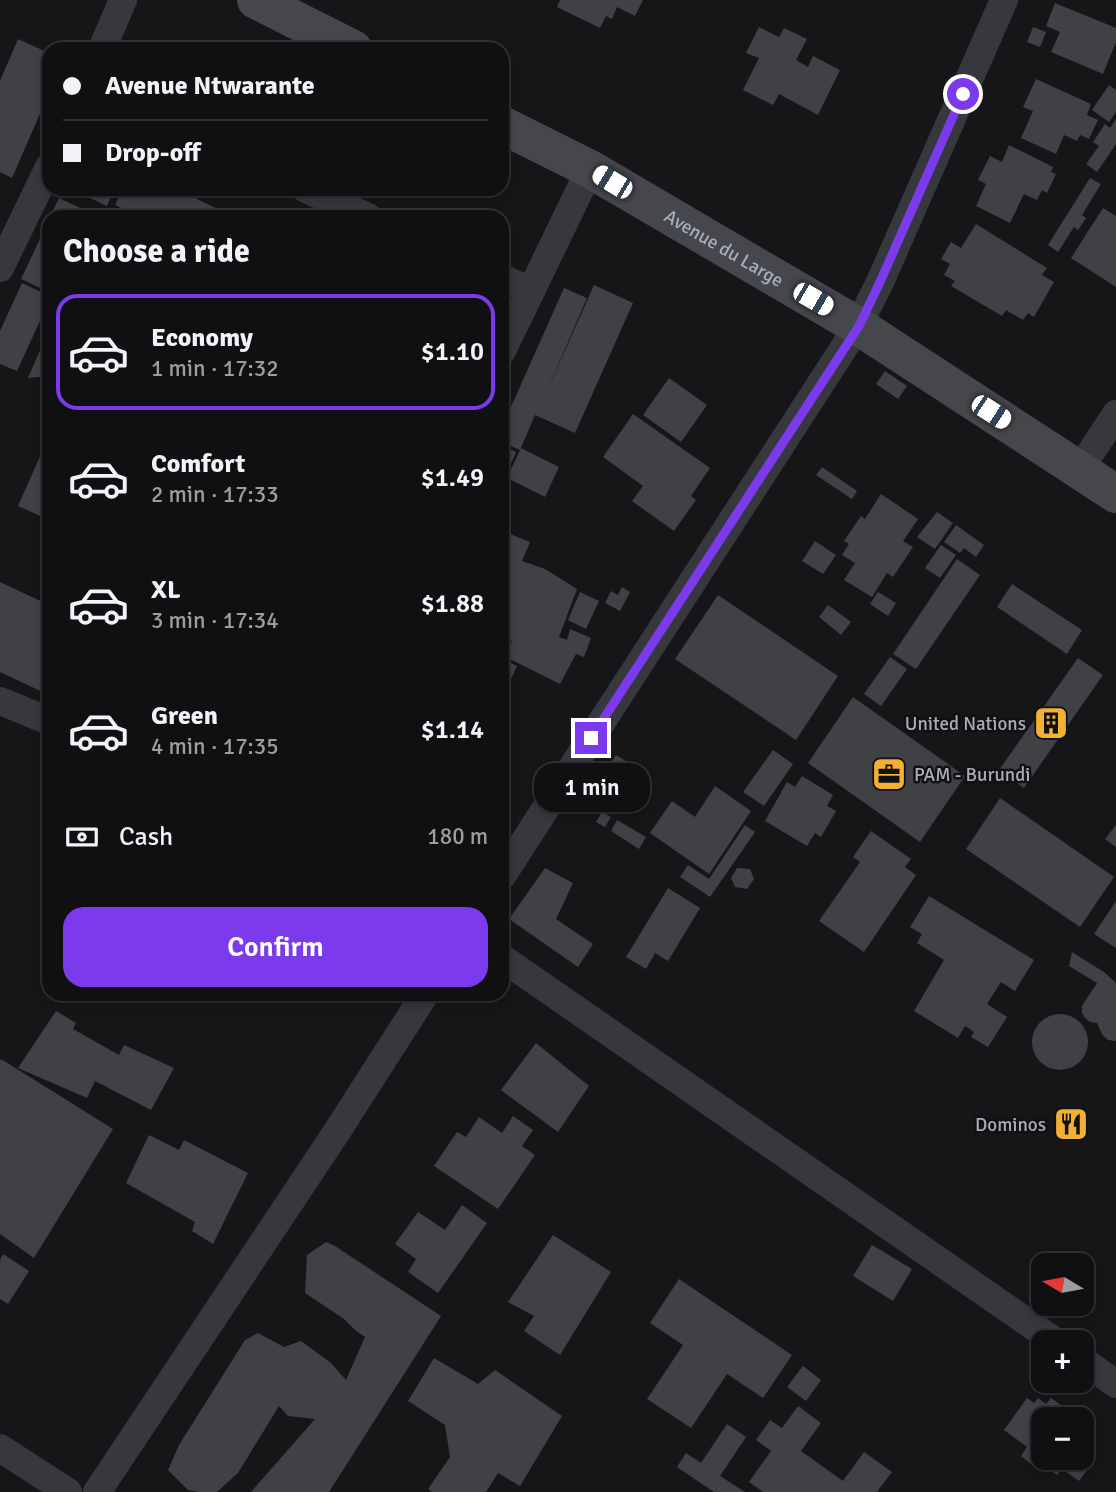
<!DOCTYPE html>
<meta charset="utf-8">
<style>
:root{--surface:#101012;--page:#19191b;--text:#f1f3f6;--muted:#9c9d9f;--line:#303032;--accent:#7c3aed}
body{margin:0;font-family:Signika,sans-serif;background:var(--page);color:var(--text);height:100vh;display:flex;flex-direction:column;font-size:26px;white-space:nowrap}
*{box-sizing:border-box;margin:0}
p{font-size:23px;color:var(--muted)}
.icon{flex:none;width:38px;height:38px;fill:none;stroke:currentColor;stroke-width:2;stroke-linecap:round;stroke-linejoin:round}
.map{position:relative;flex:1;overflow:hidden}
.panel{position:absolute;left:42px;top:210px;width:467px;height:791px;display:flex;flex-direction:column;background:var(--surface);border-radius:21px;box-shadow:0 4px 10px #0003,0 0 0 2px var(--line)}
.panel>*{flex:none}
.top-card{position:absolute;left:42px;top:42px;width:467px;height:154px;border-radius:21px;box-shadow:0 4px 10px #0003,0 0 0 2px var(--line);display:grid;align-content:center;height:154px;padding:0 21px;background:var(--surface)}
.needle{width:46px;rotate:280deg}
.buttons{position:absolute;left:1031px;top:1253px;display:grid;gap:14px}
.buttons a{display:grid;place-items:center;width:63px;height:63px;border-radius:14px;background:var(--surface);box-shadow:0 4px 10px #0003,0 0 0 2px var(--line);font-size:35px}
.end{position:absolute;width:32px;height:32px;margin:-16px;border:9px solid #7c3aed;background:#fff;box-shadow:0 0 0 4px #fff}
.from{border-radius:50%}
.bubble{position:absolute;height:49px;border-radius:21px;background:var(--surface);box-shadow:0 4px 10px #0003,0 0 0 2px var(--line);font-size:23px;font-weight:600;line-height:49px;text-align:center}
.car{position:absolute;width:21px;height:42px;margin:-21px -10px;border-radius:9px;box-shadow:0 0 5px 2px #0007;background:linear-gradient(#fff 24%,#345 0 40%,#fff 0 76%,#345 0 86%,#fff 0)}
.top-card b{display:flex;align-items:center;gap:24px;height:66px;font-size:26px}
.top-card b+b{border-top:2px solid var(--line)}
.top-card i{width:18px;height:18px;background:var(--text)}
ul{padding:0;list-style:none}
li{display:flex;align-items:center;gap:21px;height:116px;margin:0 14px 10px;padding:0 7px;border:4px solid transparent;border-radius:21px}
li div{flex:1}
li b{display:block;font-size:26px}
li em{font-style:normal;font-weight:600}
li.current{border-color:var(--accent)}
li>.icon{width:63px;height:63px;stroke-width:1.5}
h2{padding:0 21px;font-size:32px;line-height:84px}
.pay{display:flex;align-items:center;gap:18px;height:77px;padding:0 21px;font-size:26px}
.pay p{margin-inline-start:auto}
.primary-button{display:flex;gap:14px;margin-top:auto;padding:14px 21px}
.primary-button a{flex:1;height:80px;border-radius:21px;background:var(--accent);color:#fff;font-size:28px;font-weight:600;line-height:80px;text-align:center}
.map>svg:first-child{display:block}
</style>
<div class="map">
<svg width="1116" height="1492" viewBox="0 0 1116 1492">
<rect width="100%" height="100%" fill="#161618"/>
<g fill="#404145">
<path d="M560 0H643L635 16 617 7 612 19 606 16 600 28 557 7Z"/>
<path d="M1055 3 1116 28V42L1103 74 1051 52 1060 32 1046 26Z"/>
<path d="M759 27 779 37 784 28 807 39 796 60 808 67 813 56 840 70 818 115 779 94 773 105 743 90 759 58 746 53Z"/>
<path d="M1033 27 1046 32 1040 47 1027 42Z"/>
<path d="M18 39 49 53V93L12 178 0 172V81Z"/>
<path d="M1036 79 1091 104 1087 115 1098 120 1089 139 1080 135 1077 141 1064 135 1056 154 1021 138 1033 111 1023 107Z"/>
<path d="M1109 85 1116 90V112L1109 122 1092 110Z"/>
<path d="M1116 119V144L1097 172 1086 164 1099 146 1093 142 1105 124 1110 128Z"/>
<path d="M1009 145 1053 167 1051 172 1056 174 1047 193 1042 190 1037 200 1024 194 1010 223 976 206 986 184 978 180 990 156 1002 162Z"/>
<path d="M1090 178 1101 184 1082 215 1086 218 1078 230 1074 227 1058 252 1048 245Z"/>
<path d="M71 189H114L107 206Z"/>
<path d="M123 189H176L220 210 217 217H125L127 211 115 205Z"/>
<path d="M59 198 100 217H50Z"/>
<path d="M1103 208 1116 216V287L1071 258Z"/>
<path d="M49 220V292L21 279Z"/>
<path d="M976 224 1047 268 1042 275 1054 282 1034 317 1028 313 1023 320 1006 310 1002 316 951 286 955 281 944 275 950 264 941 259 951 242 961 248Z"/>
<path d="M22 283 49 296V301L17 371 0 364V331Z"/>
<path d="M594 285 633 303 575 433 535 415 520 450 502 442V427L564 288 587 298 544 398Z"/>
<path d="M49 330V376L28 378Z"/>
<path d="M885 371 907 386 898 399 876 384Z"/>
<path d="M669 378 707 405 681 442 643 415Z"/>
<path d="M633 414 710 468 691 496 696 500 674 531 632 501 643 486 603 457Z"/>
<path d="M49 436V520L18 506Z"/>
<path d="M502 446 516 452 502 484Z"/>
<path d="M521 448 559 467 545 497 507 478Z"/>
<path d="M822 467 857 491 852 499 816 475Z"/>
<path d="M881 494 918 519 903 541 913 547 893 577 887 573 872 597 844 580 855 563 842 555 849 544 844 541 861 516 865 519Z"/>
<path d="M937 512 953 523 935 549 917 537Z"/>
<path d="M956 525 984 545 976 557 964 548 960 553 944 542Z"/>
<path d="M502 531 530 542 522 561 545 569 577 589 559 637 567 640 570 629 591 638 584 657 576 654 560 684 506 657 512 641 502 638 505 627 502 624Z"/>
<path d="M815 541 836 555 823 574 802 561Z"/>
<path d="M941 545 956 555 940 578 925 568Z"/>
<path d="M957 559 980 575 916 669 893 654Z"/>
<path d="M0 582 49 605V695L0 672Z"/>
<path d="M1012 584 1082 630 1067 654 997 607Z"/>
<path d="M622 587 630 592 620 611 605 603 611 591 618 595Z"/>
<path d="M580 592 599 601 586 629 568 620Z"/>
<path d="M878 592 896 603 888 616 870 604Z"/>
<path d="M718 595 838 676 796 740 675 659Z"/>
<path d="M828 605 851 622 841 635 819 617Z"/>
<path d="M890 657 907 669 881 706 864 694Z"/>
<path d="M1078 658 1103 675 1024 788 999 770Z"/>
<path d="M502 659 517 666 502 698Z"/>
<path d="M853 697 965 776 920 842 808 763Z"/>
<path d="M773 750 793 764 764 806 743 792Z"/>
<path d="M616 755 637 768 611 809 590 797Z"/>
<path d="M802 776 833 795 827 806 836 811 821 837 815 833 807 846 765 821 787 782 795 787Z"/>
<path d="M715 786 751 811 709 874 650 833 672 801 695 817Z"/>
<path d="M1000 798 1114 877 1080 927 966 849Z"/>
<path d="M602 812 611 817 605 827 596 822Z"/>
<path d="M617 820 646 837 639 849 611 831Z"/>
<path d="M745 825 755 832 710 897 680 877 688 865 709 879Z"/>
<path d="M1116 825V847L1105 839Z"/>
<path d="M871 831 911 859 905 867 916 875 864 952 819 921 860 862 853 857Z"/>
<path d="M545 868 573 883 556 919 593 944 578 967 509 919Z"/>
<path d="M737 868 750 869 754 879 747 889 735 887 731 878Z"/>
<path d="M668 888 700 908 668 961 655 953 646 969 626 957Z"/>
<path d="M929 896 1034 960 1015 991 1001 982 987 1004 1007 1017 988 1047 971 1037 974 1032 965 1026 958 1038 914 1011 944 960 917 943 922 934 910 927Z"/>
<path d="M1116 901V948L1094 934Z"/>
<path d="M1072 952 1104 972 1116 983V1041L1108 1040 1102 1034 1097 1023 1090 1022 1085 1018 1082 1013V1006L1097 983 1069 966Z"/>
<path d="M56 1011 76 1023 73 1029 119 1055 124 1045 174 1068 151 1110 95 1081 87 1098 18 1068Z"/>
<circle cx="1060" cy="1042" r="28"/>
<path d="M536 1043 589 1086 558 1132 501 1090Z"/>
<path d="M1 1059 113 1129 34 1258 0 1234V1061Z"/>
<path d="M513 1116 533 1130 522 1146 535 1155 498 1209 434 1166 457 1132 466 1137 479 1117 502 1133Z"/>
<path d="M149 1135 179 1150 184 1140 248 1173 213 1244 192 1231 195 1222 126 1183Z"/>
<path d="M462 1205 487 1223 438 1293 408 1272 416 1259 395 1244 418 1212 445 1230Z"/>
<path d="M553 1235 611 1272 560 1355 524 1331 534 1316 508 1302Z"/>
<path d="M326 1242 335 1246 441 1316 329 1492H251L315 1419 288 1416 279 1406 238 1473 217 1492H199L188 1490 168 1470 179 1445 245 1340 258 1333 284 1347 301 1341 331 1363 346 1380 365 1337 355 1330 344 1319 305 1293 307 1255Z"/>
<path d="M872 1245 912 1269 893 1301 853 1276Z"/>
<path d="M3 1254 29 1271 8 1304 0 1299V1260Z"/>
<path d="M679 1279 792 1355 763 1398 727 1374 691 1428 647 1399 683 1345 650 1323Z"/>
<path d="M434 1358 478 1384 495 1370 562 1416 520 1486 498 1473 486 1492H432L428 1489 450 1457 445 1425 408 1401Z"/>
<path d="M803 1366 821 1380 806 1401 787 1387Z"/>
<path d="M1027 1398 1034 1403 1038 1398 1046 1404 1051 1398 1076 1416 1074 1419H1043V1458H1082V1448L1096 1458 1079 1481 1062 1469 1057 1475 1040 1462 1035 1467 1021 1456 1027 1447 1004 1430Z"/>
<path d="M798 1406 821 1423 801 1451 843 1481 864 1452 892 1472 877 1492H763L749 1482 771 1451 756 1440 770 1420 782 1428Z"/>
<path d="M727 1424 746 1437 720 1476 745 1492H714L677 1467 686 1453 701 1463Z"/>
</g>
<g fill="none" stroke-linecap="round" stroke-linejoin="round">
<g stroke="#37383d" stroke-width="28">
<path d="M102 49 123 0"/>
<path d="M306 189 368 217"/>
<path d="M0 268 49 167"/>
<path d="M502 278 531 291"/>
<path d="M502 351 590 169"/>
<path d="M1080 469 1116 414"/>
<path d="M0 701 49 721"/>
<path d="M502 876 858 326 880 282 1004 0"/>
<path d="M502 958 1056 1342"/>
<path d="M1082 1360 1116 1384"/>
<path d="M0 1448 68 1492"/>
<path d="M97 1492 336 1133 425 994"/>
</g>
<g stroke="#45474d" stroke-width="38">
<path d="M256 0 353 49"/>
<path id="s1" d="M502 125 590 169 858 326 1116 494"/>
</g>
</g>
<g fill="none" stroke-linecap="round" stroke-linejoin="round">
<path stroke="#7c3aed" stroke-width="9" d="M591 738 859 326 880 282 963 94"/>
</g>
<defs>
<g id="building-square" transform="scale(1.75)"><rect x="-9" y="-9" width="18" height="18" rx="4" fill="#f2b134" stroke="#111113"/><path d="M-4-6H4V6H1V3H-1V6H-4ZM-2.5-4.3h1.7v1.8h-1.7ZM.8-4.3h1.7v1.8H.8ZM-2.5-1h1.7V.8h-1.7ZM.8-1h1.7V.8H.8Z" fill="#111"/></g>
<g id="office-square" transform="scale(1.75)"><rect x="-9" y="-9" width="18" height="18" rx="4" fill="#f2b134" stroke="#111113"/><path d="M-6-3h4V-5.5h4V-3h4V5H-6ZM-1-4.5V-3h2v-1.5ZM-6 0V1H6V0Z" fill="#111"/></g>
<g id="restaurant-square" transform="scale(1.75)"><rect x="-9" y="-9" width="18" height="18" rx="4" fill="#f2b134" stroke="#111113"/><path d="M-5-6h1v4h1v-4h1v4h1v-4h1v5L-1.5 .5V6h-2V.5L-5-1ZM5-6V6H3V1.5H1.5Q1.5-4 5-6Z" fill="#111"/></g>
</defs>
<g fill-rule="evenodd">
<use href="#building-square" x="1051" y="723"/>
<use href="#office-square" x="889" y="774"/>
<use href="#restaurant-square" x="1071" y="1124"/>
</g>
<g text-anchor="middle" stroke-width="5" stroke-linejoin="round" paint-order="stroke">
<g font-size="19" fill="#a8adb8" stroke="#111113">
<text dy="7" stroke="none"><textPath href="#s1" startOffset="254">Avenue du Large</textPath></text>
</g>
<g font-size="19" fill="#a8adb8" stroke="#111113" text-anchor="end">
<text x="1026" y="730">United Nations</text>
<text x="914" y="781" text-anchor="start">PAM - Burundi</text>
<text x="1046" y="1131">Dominos</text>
</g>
</g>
</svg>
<div class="buttons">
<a><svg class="needle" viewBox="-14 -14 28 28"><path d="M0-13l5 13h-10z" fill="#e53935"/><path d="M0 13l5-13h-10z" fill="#9c9d9f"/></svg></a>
<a>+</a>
<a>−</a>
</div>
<i class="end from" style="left:963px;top:94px"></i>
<i class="end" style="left:591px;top:738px"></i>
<div class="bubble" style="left:534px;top:763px;width:116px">1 min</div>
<i class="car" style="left:612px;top:182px;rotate:301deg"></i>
<i class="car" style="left:813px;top:299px;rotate:120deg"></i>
<i class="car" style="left:991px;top:412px;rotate:123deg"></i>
<div class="top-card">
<b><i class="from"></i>Avenue Ntwarante</b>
<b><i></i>Drop-off</b>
</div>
<section class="panel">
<h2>Choose a ride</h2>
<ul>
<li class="current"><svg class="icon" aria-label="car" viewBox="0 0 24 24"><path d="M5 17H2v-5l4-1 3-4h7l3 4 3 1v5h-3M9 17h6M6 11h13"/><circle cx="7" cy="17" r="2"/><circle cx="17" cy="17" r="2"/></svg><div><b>Economy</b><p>1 min · 17:32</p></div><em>$1.10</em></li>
<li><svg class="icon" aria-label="car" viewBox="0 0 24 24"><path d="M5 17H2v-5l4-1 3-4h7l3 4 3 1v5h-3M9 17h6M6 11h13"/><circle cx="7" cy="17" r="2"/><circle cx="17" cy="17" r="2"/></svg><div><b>Comfort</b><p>2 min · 17:33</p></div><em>$1.49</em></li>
<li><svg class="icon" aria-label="car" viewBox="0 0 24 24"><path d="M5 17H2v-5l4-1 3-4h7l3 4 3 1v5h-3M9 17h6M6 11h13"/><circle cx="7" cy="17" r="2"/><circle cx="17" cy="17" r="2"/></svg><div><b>XL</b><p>3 min · 17:34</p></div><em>$1.88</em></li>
<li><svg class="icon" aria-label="car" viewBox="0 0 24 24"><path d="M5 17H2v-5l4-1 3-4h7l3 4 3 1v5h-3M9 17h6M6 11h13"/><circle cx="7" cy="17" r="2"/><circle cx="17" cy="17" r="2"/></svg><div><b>Green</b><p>4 min · 17:35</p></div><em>$1.14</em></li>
</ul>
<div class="pay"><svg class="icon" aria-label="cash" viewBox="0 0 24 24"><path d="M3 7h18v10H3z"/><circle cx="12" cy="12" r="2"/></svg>Cash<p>180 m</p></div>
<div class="primary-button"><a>Confirm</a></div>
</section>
</div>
